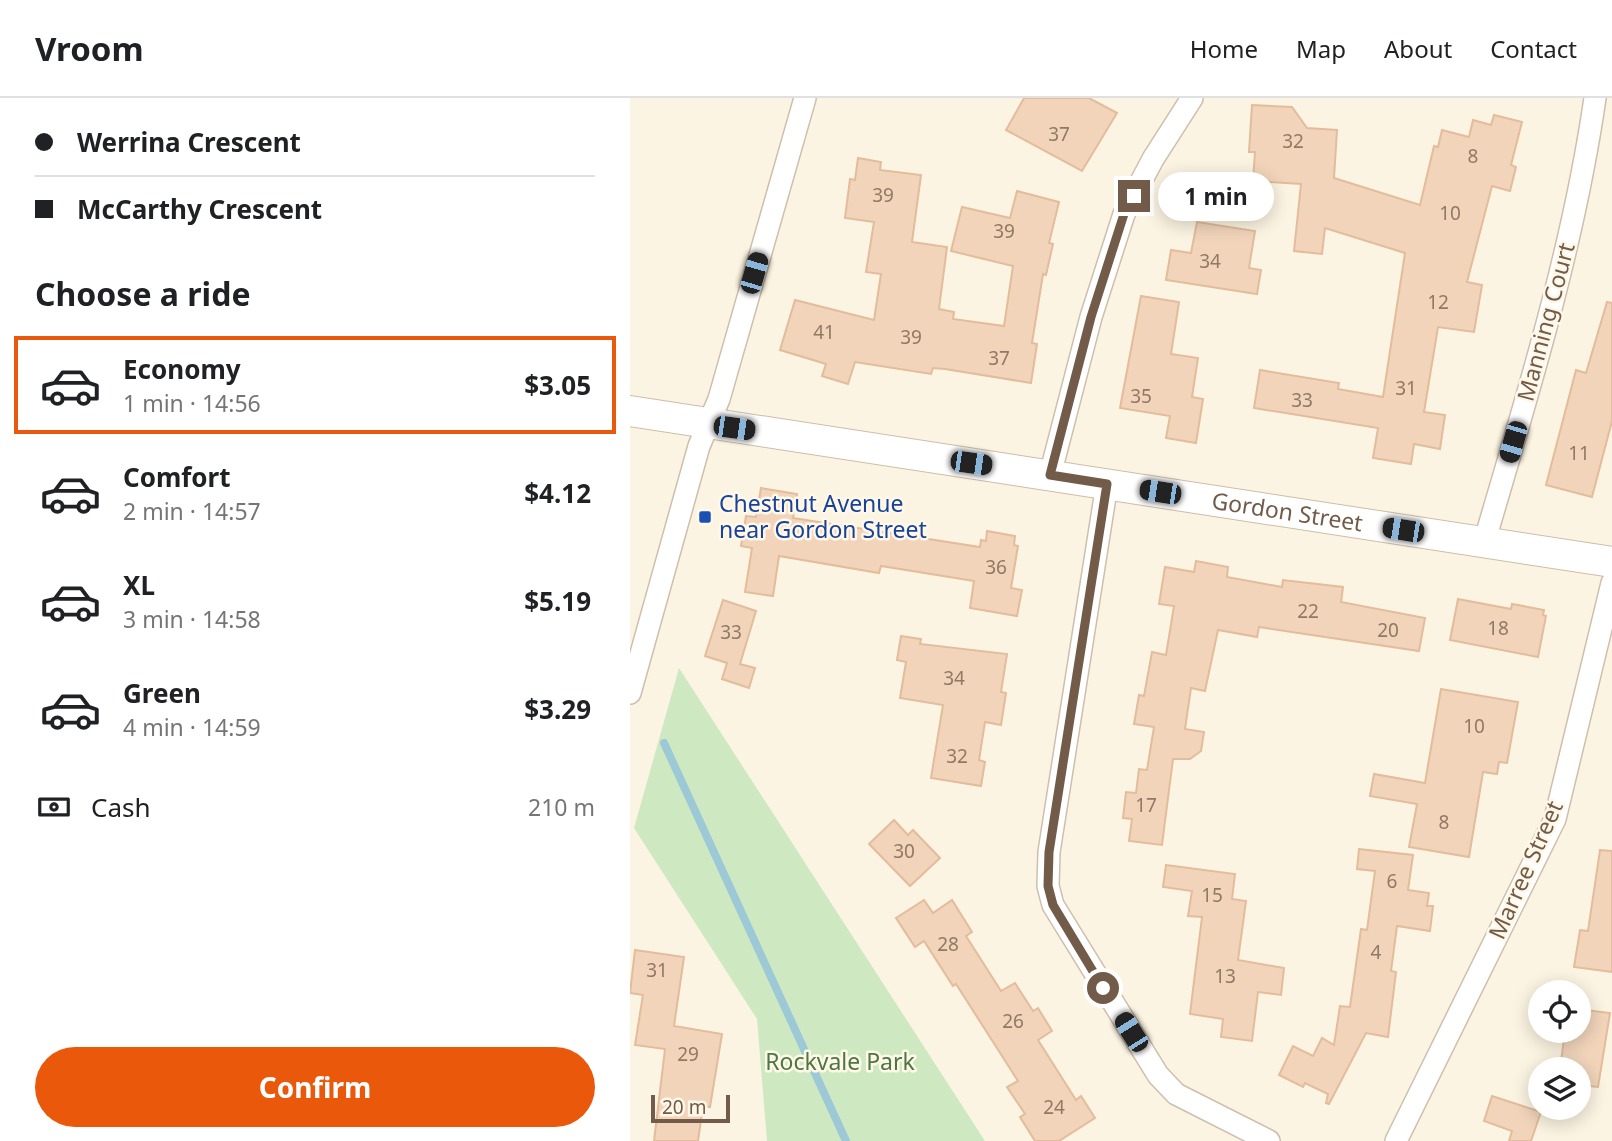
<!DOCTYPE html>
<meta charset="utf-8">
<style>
:root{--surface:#fff;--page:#f2f2f2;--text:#202124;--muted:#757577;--line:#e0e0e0;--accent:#ea580c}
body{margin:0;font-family:"Noto Sans",sans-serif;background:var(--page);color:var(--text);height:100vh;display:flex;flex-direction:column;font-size:26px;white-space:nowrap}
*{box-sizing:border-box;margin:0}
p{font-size:23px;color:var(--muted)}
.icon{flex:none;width:38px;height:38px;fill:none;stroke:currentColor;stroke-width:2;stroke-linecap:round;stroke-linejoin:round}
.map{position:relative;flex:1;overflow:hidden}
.panel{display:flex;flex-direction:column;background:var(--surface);width:630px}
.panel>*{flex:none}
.top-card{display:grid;align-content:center;height:154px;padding:0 35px;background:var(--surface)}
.buttons{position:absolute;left:898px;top:882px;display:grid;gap:14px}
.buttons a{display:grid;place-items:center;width:63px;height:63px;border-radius:50%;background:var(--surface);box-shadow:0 4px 18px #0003;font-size:35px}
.scale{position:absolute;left:21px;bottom:18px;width:79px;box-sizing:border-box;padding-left:7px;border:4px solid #725b49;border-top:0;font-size:19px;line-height:24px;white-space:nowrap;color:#725b49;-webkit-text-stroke:5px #fff8e8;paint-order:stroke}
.end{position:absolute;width:32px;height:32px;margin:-16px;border:9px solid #725b49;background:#fff;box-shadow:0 0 0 4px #fff}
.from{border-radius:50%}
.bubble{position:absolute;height:49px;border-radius:24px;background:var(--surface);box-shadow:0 4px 18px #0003;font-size:23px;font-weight:700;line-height:49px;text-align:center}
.car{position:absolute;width:21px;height:42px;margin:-21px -10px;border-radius:9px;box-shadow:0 0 5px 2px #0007;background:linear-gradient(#222 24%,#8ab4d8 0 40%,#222 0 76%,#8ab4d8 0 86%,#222 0)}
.top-card b{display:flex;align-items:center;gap:24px;height:66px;font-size:26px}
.top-card b+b{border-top:2px solid var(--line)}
.top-card i{width:18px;height:18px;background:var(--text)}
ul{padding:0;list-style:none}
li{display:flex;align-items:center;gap:21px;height:98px;margin:0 14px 10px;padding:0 21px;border:4px solid transparent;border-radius:0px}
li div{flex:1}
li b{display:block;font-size:26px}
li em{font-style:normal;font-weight:700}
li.active{border-color:var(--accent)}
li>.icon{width:63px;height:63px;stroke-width:1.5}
h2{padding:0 35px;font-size:32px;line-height:84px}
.pay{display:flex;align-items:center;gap:18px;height:77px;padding:0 35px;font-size:26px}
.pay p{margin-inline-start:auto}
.primary-button{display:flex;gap:14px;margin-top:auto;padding:14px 35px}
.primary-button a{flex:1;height:80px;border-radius:42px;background:var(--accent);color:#fff;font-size:28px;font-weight:700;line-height:80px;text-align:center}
header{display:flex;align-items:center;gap:42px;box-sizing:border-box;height:98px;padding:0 35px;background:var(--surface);border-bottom:2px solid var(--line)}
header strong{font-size:33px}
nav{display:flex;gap:38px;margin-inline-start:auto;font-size:24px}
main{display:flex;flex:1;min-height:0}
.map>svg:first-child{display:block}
</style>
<header>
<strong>Vroom</strong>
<nav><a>Home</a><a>Map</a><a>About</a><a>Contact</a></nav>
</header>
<main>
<section class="panel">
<div class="top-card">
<b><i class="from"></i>Werrina Crescent</b>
<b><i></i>McCarthy Crescent</b>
</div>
<h2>Choose a ride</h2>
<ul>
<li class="active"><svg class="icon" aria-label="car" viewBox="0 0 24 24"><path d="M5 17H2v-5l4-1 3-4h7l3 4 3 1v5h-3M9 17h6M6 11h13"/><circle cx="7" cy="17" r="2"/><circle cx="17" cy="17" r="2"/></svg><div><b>Economy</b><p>1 min · 14:56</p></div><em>$3.05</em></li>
<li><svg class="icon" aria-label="car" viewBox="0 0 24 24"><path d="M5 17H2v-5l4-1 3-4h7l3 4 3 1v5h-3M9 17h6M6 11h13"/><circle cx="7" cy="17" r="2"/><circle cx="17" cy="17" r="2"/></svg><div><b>Comfort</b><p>2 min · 14:57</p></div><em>$4.12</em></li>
<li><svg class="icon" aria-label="car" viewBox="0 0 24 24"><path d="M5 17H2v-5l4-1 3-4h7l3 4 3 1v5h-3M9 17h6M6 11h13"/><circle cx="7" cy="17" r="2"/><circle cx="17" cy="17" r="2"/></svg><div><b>XL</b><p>3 min · 14:58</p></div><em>$5.19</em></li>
<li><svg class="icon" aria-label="car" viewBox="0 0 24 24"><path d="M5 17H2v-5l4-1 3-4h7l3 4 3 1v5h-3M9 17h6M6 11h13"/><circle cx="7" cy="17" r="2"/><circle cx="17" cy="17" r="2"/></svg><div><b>Green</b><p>4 min · 14:59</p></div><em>$3.29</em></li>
</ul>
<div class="pay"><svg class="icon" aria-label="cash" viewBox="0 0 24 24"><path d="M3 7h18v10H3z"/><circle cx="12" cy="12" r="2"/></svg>Cash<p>210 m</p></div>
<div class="primary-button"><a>Confirm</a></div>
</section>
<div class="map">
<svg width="982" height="1043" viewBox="0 0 982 1043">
<rect width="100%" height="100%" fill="#fcf4e2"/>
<path fill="#cee9c1" d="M49 570 355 1043H137L127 921 4 730Z"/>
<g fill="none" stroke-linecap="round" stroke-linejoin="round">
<path stroke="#9dc9d6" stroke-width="8" d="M34 645 216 1043"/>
</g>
<g fill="#f1d4ba" stroke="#e3bc9b" stroke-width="2">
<path d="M394 0H459L487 15 452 73 376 32Z"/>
<path d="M622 7 662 9 677 30 707 32 704 80 790 107 804 48 808 49 812 32 839 39 843 22 861 27 864 17 892 24 881 67 886 69 880 93 862 88 837 184 852 187 844 234 808 229 794 314 815 317 810 351 784 346 781 366 743 360 748 330 624 310 630 272 709 285 708 291 753 299 775 155 695 130 692 156 664 153 671 86 623 83 625 54H619Z"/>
<path d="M228 60 251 64 250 72 291 77 282 144 317 149 309 211 324 214 323 221 374 228 383 168 321 153 332 109 380 120 387 93 429 104 419 145 423 146 416 177 413 176 402 245 407 246 401 285 315 271 303 270 301 276 225 264 218 286 192 278 196 266 150 252 165 202 244 222 251 176 236 174 244 124 215 120 220 81 225 82Z"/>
<path d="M567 124 625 133 619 170 631 172 627 196 536 182 541 152 561 155Z"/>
<path d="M511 198 549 204 541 256 568 260 562 299 573 301 566 345 536 340 540 318 490 310Z"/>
<path d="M977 204 982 205V323L962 399 916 387 946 272 956 275Z"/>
<path d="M131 390 167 396 163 420 350 449 351 442 356 443 357 433 385 438 384 447 388 448 381 490 392 492 387 518 340 510 344 483 251 468 249 475 149 458 143 498 115 494 122 450 111 448 116 418 126 419Z"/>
<path d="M566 463 598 469 597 479 652 489 653 482 713 489 711 504 795 520 789 553 629 529 627 539 588 532 575 593 561 590 555 631 574 634 571 653 560 661H543L532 747 499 743 502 721 493 720 496 694 506 695 509 671 517 672 524 629 504 626 509 597 514 598 522 554 536 557 544 508 529 506 535 469 564 474Z"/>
<path d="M828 501 881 511 882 506 914 512 913 517 916 518 908 559 820 542Z"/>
<path d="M93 502 126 513 110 566 125 570 119 590 92 581 97 565 75 558Z"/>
<path d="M271 538 291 541 290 546 377 556 371 594 376 595 371 627 355 624 349 662 355 664 351 688 301 680 313 607 270 600 276 564 267 562Z"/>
<path d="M811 591 888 604 877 665 869 664 867 676 853 674 839 759 779 749 787 706 740 698 744 676 795 685Z"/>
<path d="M264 722 278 737 283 732 310 760 280 788 239 746Z"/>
<path d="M729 751 783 757 778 792 799 795 797 808H803L800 833 767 828 761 873 766 874 758 939 736 935 699 1006 696 1005 698 996 675 985 673 989 649 977 663 948 683 958 692 940 704 947 710 908 720 909 731 831 737 832 745 773 727 771Z"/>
<path d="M970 752 982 753V874L944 869 950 832 958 833Z"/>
<path d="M536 767 605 776 602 801 616 803 608 862 654 870 651 897 628 894 622 943 591 939 593 921 560 916 572 819 558 818 562 793 533 789Z"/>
<path d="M294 802 303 815 322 802 342 834 336 838 371 893 385 885 403 913 408 910 422 933 408 942 446 1002 451 998 465 1020 429 1043H405L390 1019 395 1016 377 989 388 983 326 886 323 888 294 843 285 849 266 820Z"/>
<path d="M5 852 54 859 44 928 92 936 80 1009 73 1008 68 1043H24L35 951 5 947 13 897 0 895Z"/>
<path d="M948 911 980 915 968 989 948 987V971H930L935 933H948Z"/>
<path d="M862 998 911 1014 901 1043H879L882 1033 854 1023Z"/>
</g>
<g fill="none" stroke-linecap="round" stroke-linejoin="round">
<g stroke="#cfbeac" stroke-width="24">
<g id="street">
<path d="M420 377 461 219 494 116 523 61 562 0"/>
<path d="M477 386 419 754 418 788 423 807 528 977 546 996 639 1043"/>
<path d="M854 445C897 298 943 152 965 0"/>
<path d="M0 595 69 348 89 301 175 0"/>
<path d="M766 1043 925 721 982 485"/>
</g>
</g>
<g stroke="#cfbca7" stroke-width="32">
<g id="secondary">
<path id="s1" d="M0 313 982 464"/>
</g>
</g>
<use href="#street" stroke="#fff" stroke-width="21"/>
<use href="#secondary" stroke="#fff" stroke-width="30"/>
</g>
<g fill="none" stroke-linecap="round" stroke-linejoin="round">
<path stroke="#725b49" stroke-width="9" d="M473 890 423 807 418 788 419 754 477 386 420 377 461 219 494 116 504 98"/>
</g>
<rect fill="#1a4fb4" stroke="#fff8e8" stroke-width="2.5" x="68" y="412" width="14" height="14" rx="3.5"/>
<g text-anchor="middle" stroke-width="5" stroke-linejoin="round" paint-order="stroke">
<g font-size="19" fill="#927965">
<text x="429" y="43">37</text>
<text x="663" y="50">32</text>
<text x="843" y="65">8</text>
<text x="253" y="104">39</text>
<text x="820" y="122">10</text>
<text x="374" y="140">39</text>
<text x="580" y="170">34</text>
<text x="808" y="211">12</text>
<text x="194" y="241">41</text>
<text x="281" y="246">39</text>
<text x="369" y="267">37</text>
<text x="776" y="297">31</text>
<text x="511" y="305">35</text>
<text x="672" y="309">33</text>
<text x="949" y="362">11</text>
<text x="366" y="476">36</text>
<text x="678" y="520">22</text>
<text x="868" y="537">18</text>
<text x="758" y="539">20</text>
<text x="101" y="541">33</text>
<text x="324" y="587">34</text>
<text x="844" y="635">10</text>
<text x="327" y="665">32</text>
<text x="516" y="714">17</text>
<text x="814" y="731">8</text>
<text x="274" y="760">30</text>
<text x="762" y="790">6</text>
<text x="582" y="804">15</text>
<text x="318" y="853">28</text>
<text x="746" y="861">4</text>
<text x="27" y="879">31</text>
<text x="595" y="885">13</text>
<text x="383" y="930">26</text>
<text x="58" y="963">29</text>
<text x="424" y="1016">24</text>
</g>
<g font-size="23" fill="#725b49" stroke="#fff8e8">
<text transform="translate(916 224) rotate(-75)" y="8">Manning Court</text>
<text dy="8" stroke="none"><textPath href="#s1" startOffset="665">Gordon Street</textPath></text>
<text transform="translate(896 772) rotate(-66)" y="8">Marree Street</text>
</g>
<g font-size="23" fill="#164399" stroke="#fff8e8" text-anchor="start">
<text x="89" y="414">Chestnut Avenue<tspan x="89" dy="26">near Gordon Street</tspan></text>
</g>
<g font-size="23" fill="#4d7842" stroke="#fff8e8">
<text x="210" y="972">Rockvale Park</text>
</g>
</g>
</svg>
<div class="buttons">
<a><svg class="icon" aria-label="locate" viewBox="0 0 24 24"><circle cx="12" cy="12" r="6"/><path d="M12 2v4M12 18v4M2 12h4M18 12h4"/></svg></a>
<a><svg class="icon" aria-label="layers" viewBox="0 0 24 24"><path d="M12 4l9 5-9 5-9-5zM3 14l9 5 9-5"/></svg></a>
</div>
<div class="scale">20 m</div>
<i class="end from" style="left:473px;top:890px"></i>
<i class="end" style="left:504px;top:98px"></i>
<div class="bubble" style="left:528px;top:74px;width:116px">1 min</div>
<i class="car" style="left:124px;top:175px;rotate:16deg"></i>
<i class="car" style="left:104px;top:330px;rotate:98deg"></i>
<i class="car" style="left:883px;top:344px;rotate:196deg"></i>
<i class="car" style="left:341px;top:365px;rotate:98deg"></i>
<i class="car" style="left:530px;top:394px;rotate:279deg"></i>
<i class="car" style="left:773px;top:432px;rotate:279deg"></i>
<i class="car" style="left:501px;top:934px;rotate:328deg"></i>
</div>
</main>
